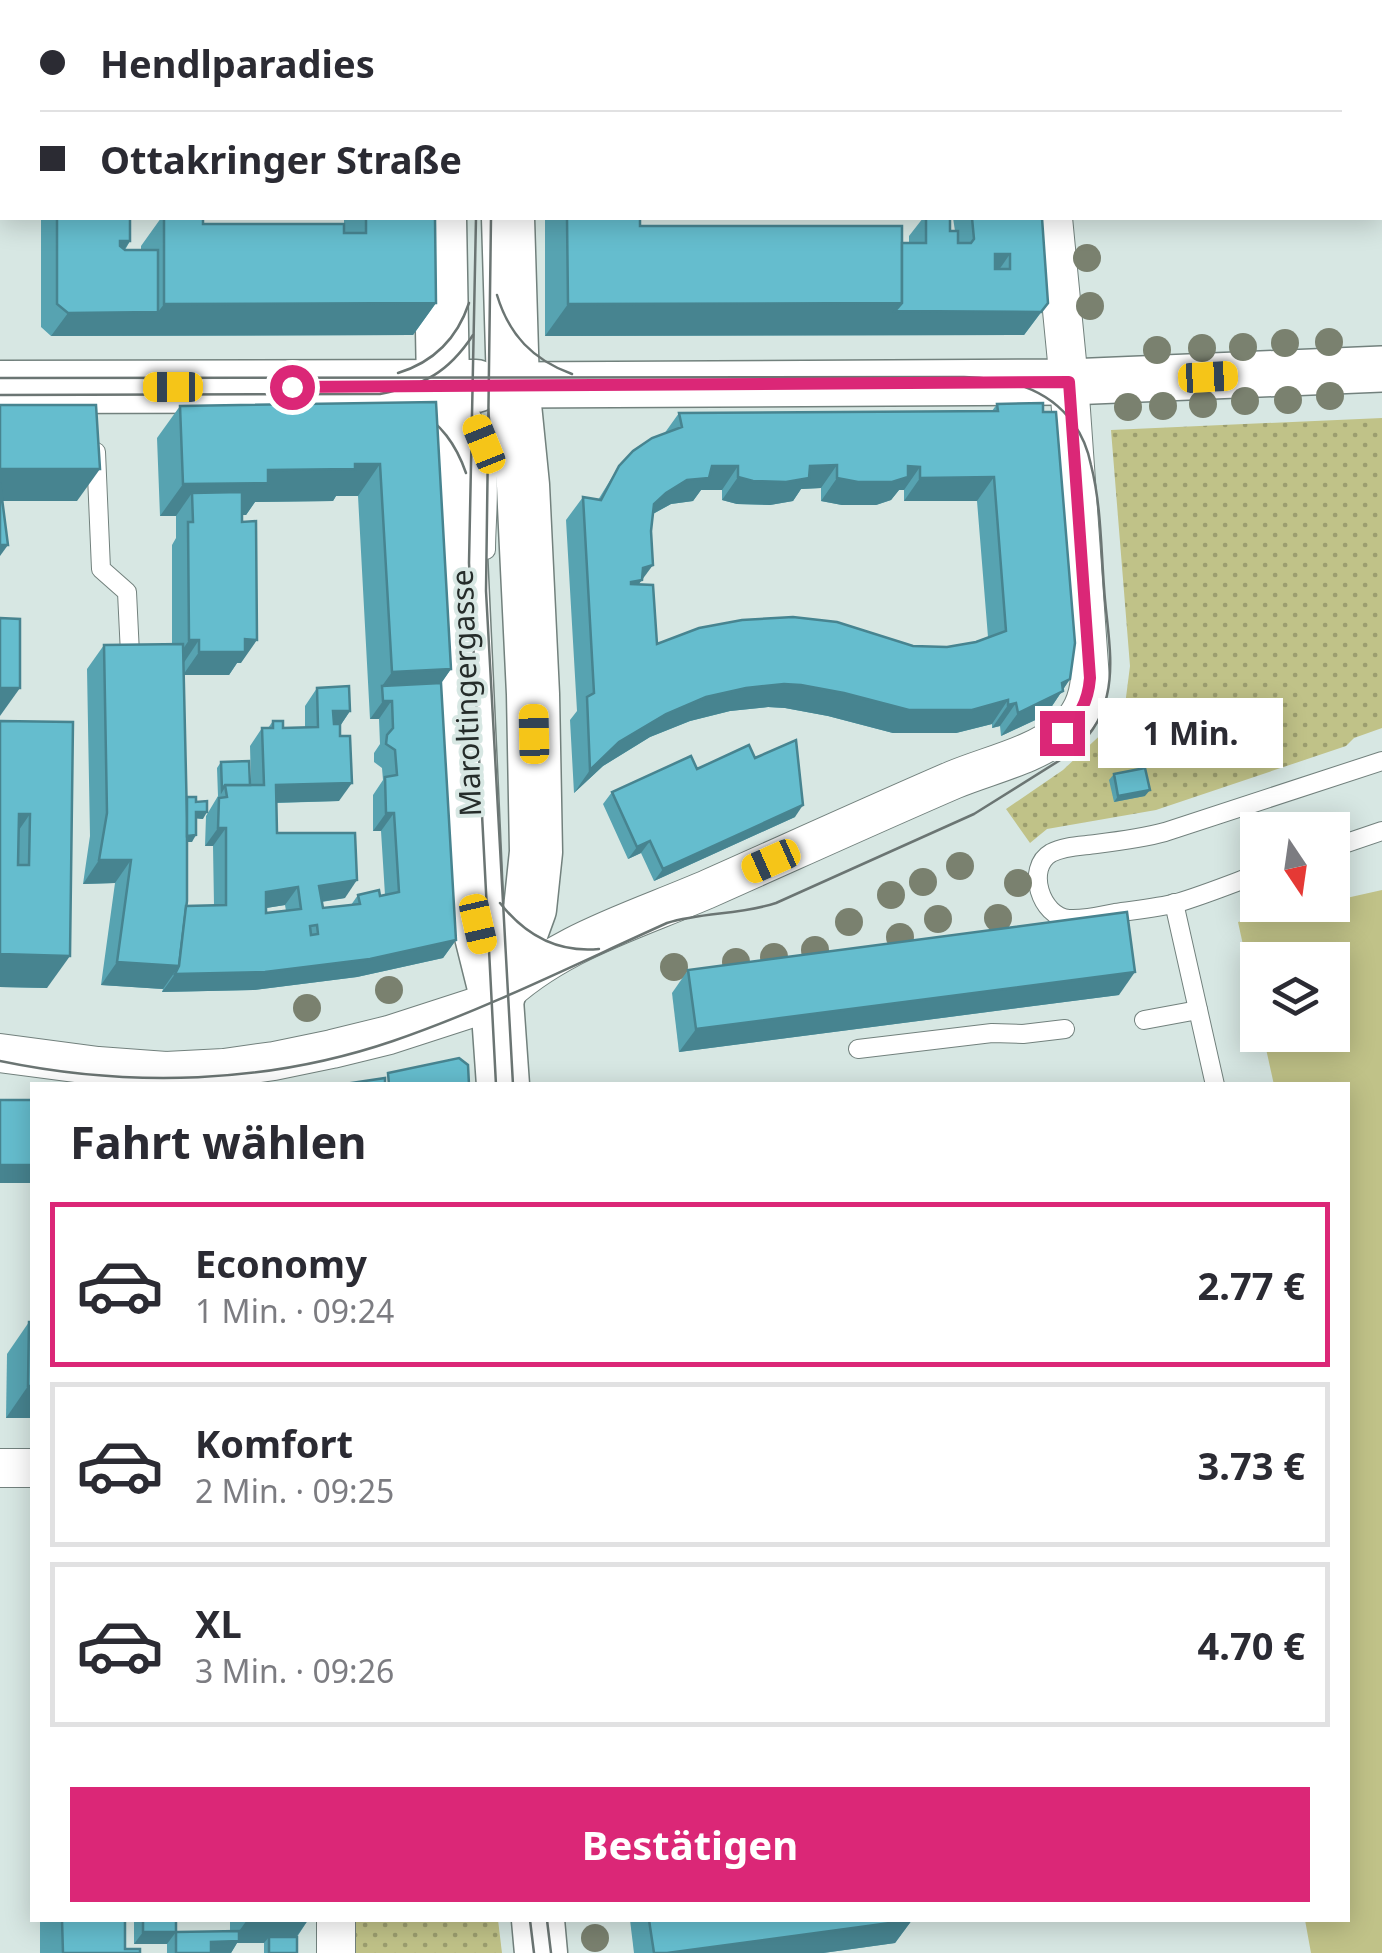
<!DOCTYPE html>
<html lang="de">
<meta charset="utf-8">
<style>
:root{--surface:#fff;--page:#f7f7f7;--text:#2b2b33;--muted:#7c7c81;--line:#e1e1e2;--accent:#db2777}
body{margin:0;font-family:"Noto Sans",sans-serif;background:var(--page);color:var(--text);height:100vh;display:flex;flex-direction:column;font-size:38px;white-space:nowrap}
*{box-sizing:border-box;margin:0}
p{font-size:32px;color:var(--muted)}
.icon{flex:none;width:55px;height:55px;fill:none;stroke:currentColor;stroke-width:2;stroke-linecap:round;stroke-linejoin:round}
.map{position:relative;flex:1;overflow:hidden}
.side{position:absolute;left:30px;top:1082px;width:1320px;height:840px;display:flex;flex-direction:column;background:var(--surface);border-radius:0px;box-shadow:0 5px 25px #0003}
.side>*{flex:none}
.top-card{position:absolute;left:0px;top:0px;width:1382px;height:220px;box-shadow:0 5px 25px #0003;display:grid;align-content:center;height:220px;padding:0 40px;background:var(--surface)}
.needle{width:65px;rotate:167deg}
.fabs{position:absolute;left:1240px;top:812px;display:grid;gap:20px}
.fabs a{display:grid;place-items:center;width:110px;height:110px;border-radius:0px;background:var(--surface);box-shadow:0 5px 25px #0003;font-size:50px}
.end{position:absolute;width:45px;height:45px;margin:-22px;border:12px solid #db2777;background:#fff;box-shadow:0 0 0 5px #fff}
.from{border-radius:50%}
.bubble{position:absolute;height:70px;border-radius:0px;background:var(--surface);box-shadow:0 5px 25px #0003;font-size:32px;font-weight:700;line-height:70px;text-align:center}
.car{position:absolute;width:30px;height:60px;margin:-30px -15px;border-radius:12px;box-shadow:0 0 8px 2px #0007;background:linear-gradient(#f5c518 24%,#345 0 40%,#f5c518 0 76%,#345 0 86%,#f5c518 0)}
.top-card b{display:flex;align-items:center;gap:35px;height:95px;font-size:38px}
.top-card b+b{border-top:2px solid var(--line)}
.top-card i{width:25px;height:25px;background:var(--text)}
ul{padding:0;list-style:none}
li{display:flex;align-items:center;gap:30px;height:165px;margin:0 20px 15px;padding:0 20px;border:5px solid var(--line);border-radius:0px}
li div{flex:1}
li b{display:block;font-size:38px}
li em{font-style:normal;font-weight:700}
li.current{border-color:var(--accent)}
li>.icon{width:90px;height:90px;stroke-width:1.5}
h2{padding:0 40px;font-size:45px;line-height:120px}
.cta{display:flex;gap:20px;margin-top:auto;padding:20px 40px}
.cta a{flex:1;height:115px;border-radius:0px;background:var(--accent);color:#fff;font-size:40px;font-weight:700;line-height:115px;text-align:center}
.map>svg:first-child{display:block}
</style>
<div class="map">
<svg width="1382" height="1953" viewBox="0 0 1382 1953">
<defs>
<pattern id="park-dots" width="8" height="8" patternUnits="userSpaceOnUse" patternTransform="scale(2.5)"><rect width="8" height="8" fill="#c0c288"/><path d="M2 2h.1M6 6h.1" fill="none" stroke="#9c9e6f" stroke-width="1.8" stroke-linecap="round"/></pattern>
</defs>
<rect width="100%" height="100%" fill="#d7e7e3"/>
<path fill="#c0c288" d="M1382 890V1953H1311L1305 1920H1348V1085H1274L1263 1035H1332V960H1258L1257 1009 1238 922 1315 905H1332L1333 901Z"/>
<g fill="url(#park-dots)">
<path d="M1382 418V728L1354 738 1346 746 1156 810 1047 829 1030 843 1006 809 1063 770 1124 713 1130 666 1111 430Z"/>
<path d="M356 1920H498L502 1953H356Z"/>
</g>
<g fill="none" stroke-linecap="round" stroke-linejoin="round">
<g stroke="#72817d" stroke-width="20">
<g id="service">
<path d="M464 407C498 443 486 505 486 550"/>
<path d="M96 452 101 569 127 592 130 654"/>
<path d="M1332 848 1382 831"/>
<path d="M1258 874C1231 884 1204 895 1177 903 1157 908 1135 910 1115 913 1100 916 1084 920 1069 919 1041 917 1025 868 1051 853 1064 846 1082 846 1096 844 1120 841 1143 838 1165 832L1382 761"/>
<path d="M1174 903 1215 1085"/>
<path d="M1144 1020 1198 1010"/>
<path d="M858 1049 992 1033 1023 1034 1065 1029"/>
</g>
</g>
<g stroke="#72817d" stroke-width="40">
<g id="minor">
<path d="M1034 0V2"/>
<path d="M0 1053 98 1066 166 1071 224 1068 274 1061 332 1049 389 1035 497 1000C556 942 637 920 710 888 791 852 872 815 953 780 989 765 1033 756 1064 731 1081 717 1088 700 1090 679L1069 382 1053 218"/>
<path d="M0 1468H32"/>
<path d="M336 1920V1953"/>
</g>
</g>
<g stroke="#72817d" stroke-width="48">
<path id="tertiary" d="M513 385 1069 382 1382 369"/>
</g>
<g stroke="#72817d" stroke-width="55">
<g id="secondary">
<path d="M440 0V2"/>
<path d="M504 0V2"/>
<path d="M440 218 443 385 457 469 478 924 497 1000 503 1085"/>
<path d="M0 387 476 386"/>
<path d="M497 1000 530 909 536 852 533 694 523 485 513 385 508 218"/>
<path d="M538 1920 541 1953"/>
</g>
</g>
<use href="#service" stroke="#fff" stroke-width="18"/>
<use href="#minor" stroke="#fff" stroke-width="38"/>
<use href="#tertiary" stroke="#fff" stroke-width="45"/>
<use href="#secondary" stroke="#fff" stroke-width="52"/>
<g stroke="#6b7573" stroke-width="2.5">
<path d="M477 0V2"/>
<path d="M492 0V2"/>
<path d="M476 218 469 563 496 1085"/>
<path d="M491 218 486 591 513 1085"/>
<path d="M497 295C509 335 533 360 572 374"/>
<path d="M398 373C434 362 457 339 469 303"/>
<path d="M0 378 964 377C1006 378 1047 387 1073 423 1082 435 1088 450 1091 465 1101 504 1101 548 1104 587 1106 622 1115 661 1107 695 1102 721 1086 742 1065 757L974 814 776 903C740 915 703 912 667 923 576 964 486 1009 393 1041 267 1084 130 1088 0 1061"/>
<path d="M0 395 380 394C424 385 448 373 473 335"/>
<path d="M415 408C441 424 456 444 466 473"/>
<path d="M500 903C525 935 558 953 599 949"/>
<path d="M530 1920 534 1953"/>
<path d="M547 1920 551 1953"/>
</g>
</g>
<g fill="#7a816f">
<circle cx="1087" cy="258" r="14"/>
<circle cx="1090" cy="306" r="14"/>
<circle cx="1329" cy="342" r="14"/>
<circle cx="1285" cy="343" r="14"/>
<circle cx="1243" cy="347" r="14"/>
<circle cx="1202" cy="348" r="14"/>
<circle cx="1157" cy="350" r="14"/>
<circle cx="1330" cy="396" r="14"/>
<circle cx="1288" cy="400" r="14"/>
<circle cx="1245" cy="401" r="14"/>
<circle cx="1203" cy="404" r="14"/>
<circle cx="1163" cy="406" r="14"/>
<circle cx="1128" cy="407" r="14"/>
<circle cx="960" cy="866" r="14"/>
<circle cx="923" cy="882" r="14"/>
<circle cx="1018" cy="883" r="14"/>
<circle cx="891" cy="895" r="14"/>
<circle cx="998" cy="918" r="14"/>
<circle cx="938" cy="919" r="14"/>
<circle cx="849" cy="922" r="14"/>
<circle cx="900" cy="937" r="14"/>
<circle cx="815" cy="950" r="14"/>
<circle cx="774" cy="957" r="14"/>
<circle cx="736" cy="962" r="14"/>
<circle cx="674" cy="967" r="14"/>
<circle cx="389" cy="990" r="14"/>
<circle cx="307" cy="1008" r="14"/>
<circle cx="595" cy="1938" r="14"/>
</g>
<g fill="#57a3b1" fill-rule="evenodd">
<path d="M40 0H140L139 2H40Z"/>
<path d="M1160 0H1382L1380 2H1158Z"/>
<path d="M41 218H130V241L125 250H141V246L161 218H203V224H344V218H435L436 303 413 335 51 336 41 327Z"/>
<path d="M545 218H640V226L909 243V236L923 218H950V231H955L953 218H1042L1048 303 1024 335 545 336Z"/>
<path d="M436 402 451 669 441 683 456 940 443 958 357 977 253 990 162 992 163 989 101 985 115 883 83 884 90 836 87 669 104 645 172 644V545L176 538V516H160L157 438 180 406ZM336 496H358L370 719H379L380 744 374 753V762L382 768 383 780 373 795V831H381L385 895 380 896 358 895 351 905 323 908 322 902 345 898 277 833V803L339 801 340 726 350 711 317 688 305 706V727L283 728 273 721 268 728H262L250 746 251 785 221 762 217 768 218 796 206 816 205 846H213L214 905 186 906 187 842H192L196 818 203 819 196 802 187 797 184 675H229L237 663H241L242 515H246L255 502 333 501ZM285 905 286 911 266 913V908Z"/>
<path d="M997 404 1070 679 1046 715 1001 736 1000 726 992 728V724L956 733H893L828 716 785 708 768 707 730 711 690 721 650 737 603 766 574 793 570 720 577 711 566 520 583 497 598 500 619 466 664 434 679 413 992 411ZM821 488V501L842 505H876L891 500 899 490H904V501H977L988 637 976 642 947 647 657 644 639 584 653 514 671 504 693 501 701 490H722V500L737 504 770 505 793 501 801 489Z"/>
<path d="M0 721 73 722 47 988 0 987Z"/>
<path d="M755 758 795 817 654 881 641 853 628 859 603 804 612 792 697 769Z"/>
<path d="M1114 774 1145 796 1114 802 1109 780Z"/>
<path d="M688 970 1119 995 679 1052 672 993Z"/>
<path d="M29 1322 32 1418H6L7 1354Z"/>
<path d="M40 1920H125V1949L140 1953H40Z"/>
<path d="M134 1920H176V1932L230 1931V1920H308L297 1937V1953H264V1943H237L231 1953H167V1944H134Z"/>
<path d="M630 1920H912L895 1943 823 1953H634Z"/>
</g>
<g fill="#478490">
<rect x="1380" y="100" width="2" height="31"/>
<path d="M120 241H130L114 265Z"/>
<path d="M995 254H1010L994 277Z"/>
<path d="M436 303 413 335 51 336 68 313 158 312 164 304Z"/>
<path d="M1048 303 1024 335 545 336 568 304Z"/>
<path d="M355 464H380L358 496H336L333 501 255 502 246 515 192 516V493L176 516H160L183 484 268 470Z"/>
<path d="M837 465 821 488 801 489 793 501 770 505 737 504 722 500 738 477 810 466Z"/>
<path d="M712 466H738L722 490H701L693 501 671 504 649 516 654 504 666 493Z"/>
<path d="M908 466 920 467 904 490H899L891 500 876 505H842L821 501 837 478Z"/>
<path d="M0 469H100L77 501H0Z"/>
<path d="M994 477 977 501H904L920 478Z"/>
<path d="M0 545H8L0 556Z"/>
<path d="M653 565 636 588 615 605 643 568Z"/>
<path d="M245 639 257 640 241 663H237L229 675H183L199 652Z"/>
<path d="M189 640H199L183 664H173Z"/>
<path d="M451 669 429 701 390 703 379 719H370L383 701 382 686 392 672Z"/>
<path d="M1070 679 1046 715 1001 736 1018 713 1062 683Z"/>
<path d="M784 684 1008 700 992 724 956 733H893L828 716 785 708 768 707 730 711 690 721 650 737 603 766 574 793 590 770 619 742 666 714 706 697 746 688Z"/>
<path d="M0 688H20L0 716Z"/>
<path d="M1016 703 1000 726 992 728 1008 705Z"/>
<path d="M333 711H350L338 729H321Z"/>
<path d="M352 783 339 801 263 803 276 785Z"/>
<path d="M1150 790 1145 796 1114 802 1118 796Z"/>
<path d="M803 805 795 817 654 881 663 869Z"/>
<path d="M196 812H207L203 819 191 818Z"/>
<path d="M386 813H394L381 831H373Z"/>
<path d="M19 814H30L8 846Z"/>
<path d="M218 828H226L213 846H205Z"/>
<path d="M196 835 192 842H171L175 836Z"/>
<path d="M650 841 641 853 628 859 637 847Z"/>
<path d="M99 860H131L115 883 83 884Z"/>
<path d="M357 880 345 898 306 904 319 886Z"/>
<path d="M298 887 285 905 254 910 266 892Z"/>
<path d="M456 940 443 958 357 977 253 990 162 992 175 974Z"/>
<path d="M0 954 70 956 47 988 0 987Z"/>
<path d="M117 962 179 966 163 989 101 985Z"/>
<path d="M1135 972 1119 995 679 1052 696 1029Z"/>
<rect x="0" y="1165" width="32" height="18"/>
<path d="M28 1386H32V1418H6Z"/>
<path d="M247 1920H308L292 1943 269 1937 264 1943H237L231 1953H203L211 1942 232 1941Z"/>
<path d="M912 1920 895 1943 823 1953H667Z"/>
<path d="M143 1932H176L167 1944H134Z"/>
</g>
<g fill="#65bdce" stroke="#478490" stroke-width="2.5" fill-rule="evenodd">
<path d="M63 0H140L139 2H63Z"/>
<path d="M339 0H435L438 2H339Z"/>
<path d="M820 0H883L884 2H820Z"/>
<path d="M1165 0H1321V2H1166Z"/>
<path d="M1337 0H1382V100H1380V2H1337Z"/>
<path d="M57 218H130V241H120V246L125 250H158V312L68 313 57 304Z"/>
<path d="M164 218H203V224H344V233H366V218H435L436 303 164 304Z"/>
<path d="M567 218H640V226H902V303L568 304Z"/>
<path d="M926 218H950V231H958V243H971L974 239 972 218H1042L1048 303 1041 312 895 311 902 303V243H926ZM995 254H1010V269H995Z"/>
<path d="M436 402 451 669 392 672 380 464H355V469L268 470V483L183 484 180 406Z"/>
<path d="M1043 403V412H1056L1075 643 1070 679 1062 683 1063 691 1018 713 1016 703 1008 705V700L972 710H909L844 693 801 685 784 684 746 688 706 697 666 714 619 742 590 770 587 697 594 693 583 497 601 500 619 466 633 451 652 438 682 427 679 413 998 411 997 404ZM837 465V478L858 482H892L908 477V466L920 467V478L994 477 1006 631 976 642 947 647 913 646 837 622 793 617 742 620 699 628 657 644 653 585 631 584V582L642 580 643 568 653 565 651 531 654 504 666 493 687 480 709 478 712 466H738V477L753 481 786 482 809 478 810 466Z"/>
<path d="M0 405H96L100 469H0Z"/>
<path d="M0 483 8 545H0Z"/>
<path d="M242 492V522L256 521 257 640 245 639V652H199V640H189L188 522H193L192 493Z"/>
<path d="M0 618 20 619V688H0Z"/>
<path d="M183 644 187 819V901L179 966 117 962 131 860H99L107 813 104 645Z"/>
<path d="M441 683 456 940 370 959 265 972 175 974 179 966 186 906 226 905V828H218L219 798 227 797 225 785H264L262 728H273V721H283V728L318 727 317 688 349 686 350 711H333L334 724H340V736H350L352 783 276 785 277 833H355L357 880 319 886 323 908 360 904 358 895 379 890 380 896 399 892 394 813H386L385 777 397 775 395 750 386 744 387 735 393 728 392 701H383L382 686ZM298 887 301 909 266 913V892ZM317 925 318 934 311 935 310 926Z"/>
<path d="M0 721 73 722 70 956 0 954ZM19 814H30L29 865H18Z"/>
<path d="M796 740 803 805 663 869 650 841 637 847 612 792 691 756 697 769 749 745 755 758Z"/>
<path d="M249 761 250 785H225L222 790 221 762Z"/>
<path d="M1145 768 1150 790 1118 796 1114 774Z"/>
<path d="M187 797H196V802L207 801V812H196V835L187 836Z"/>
<path d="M1127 912 1135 972 696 1029 688 970Z"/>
<path d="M459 1058 468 1065 469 1085H389L388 1073Z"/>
<path d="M385 1078V1085H338Z"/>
<rect x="0" y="1100" width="32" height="65"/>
<path d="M29 1322H32V1386H28Z"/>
<path d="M62 1920H125V1949H140V1953H63Z"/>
<path d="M143 1920H176V1932L239 1931V1941L211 1942V1953H176V1932H143Z"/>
<path d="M649 1920H912L667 1953H654Z"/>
<rect x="269" y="1937" width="28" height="16"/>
</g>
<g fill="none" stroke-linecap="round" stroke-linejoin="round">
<path stroke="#db2777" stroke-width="12" d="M292 387 1069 382 1090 678C1088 703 1079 717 1062 733"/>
</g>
<g text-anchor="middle" stroke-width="8" stroke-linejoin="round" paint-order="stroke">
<g font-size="30" fill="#252c2a" stroke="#d7e7e3">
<text transform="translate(467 693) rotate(-92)" y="10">Maroltingergasse</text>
</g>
</g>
</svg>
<div class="fabs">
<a><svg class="needle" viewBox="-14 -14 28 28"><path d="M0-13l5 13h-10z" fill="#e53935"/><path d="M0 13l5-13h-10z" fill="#7c7c81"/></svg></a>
<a><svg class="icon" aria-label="layers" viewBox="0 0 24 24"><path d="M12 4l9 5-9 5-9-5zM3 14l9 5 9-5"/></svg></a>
</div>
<i class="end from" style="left:292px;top:387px"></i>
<i class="end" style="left:1062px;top:733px"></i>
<div class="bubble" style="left:1098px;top:698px;width:185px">1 Min.</div>
<i class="car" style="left:1208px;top:377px;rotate:87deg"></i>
<i class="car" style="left:173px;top:387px;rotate:270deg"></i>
<i class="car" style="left:484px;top:444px;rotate:338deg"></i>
<i class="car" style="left:534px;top:734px;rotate:359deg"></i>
<i class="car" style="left:771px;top:861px;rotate:246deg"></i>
<i class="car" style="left:478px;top:924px;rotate:167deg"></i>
<div class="top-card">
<b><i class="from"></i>Hendlparadies</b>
<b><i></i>Ottakringer Straße</b>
</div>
<section class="side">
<h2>Fahrt wählen</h2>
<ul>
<li class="current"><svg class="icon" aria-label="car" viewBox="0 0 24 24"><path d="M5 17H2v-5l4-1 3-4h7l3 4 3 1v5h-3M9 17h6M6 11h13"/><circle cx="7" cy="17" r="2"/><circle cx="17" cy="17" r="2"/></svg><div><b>Economy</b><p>1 Min. · 09:24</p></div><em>2.77 €</em></li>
<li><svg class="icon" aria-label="car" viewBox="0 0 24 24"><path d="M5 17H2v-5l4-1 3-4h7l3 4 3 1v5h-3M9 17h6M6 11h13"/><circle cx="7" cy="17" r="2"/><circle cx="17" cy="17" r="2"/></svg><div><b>Komfort</b><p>2 Min. · 09:25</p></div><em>3.73 €</em></li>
<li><svg class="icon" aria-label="car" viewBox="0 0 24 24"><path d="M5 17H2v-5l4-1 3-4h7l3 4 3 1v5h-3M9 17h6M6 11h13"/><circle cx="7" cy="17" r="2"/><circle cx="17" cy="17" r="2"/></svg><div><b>XL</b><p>3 Min. · 09:26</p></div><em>4.70 €</em></li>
</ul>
<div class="cta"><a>Bestätigen</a></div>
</section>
</div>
